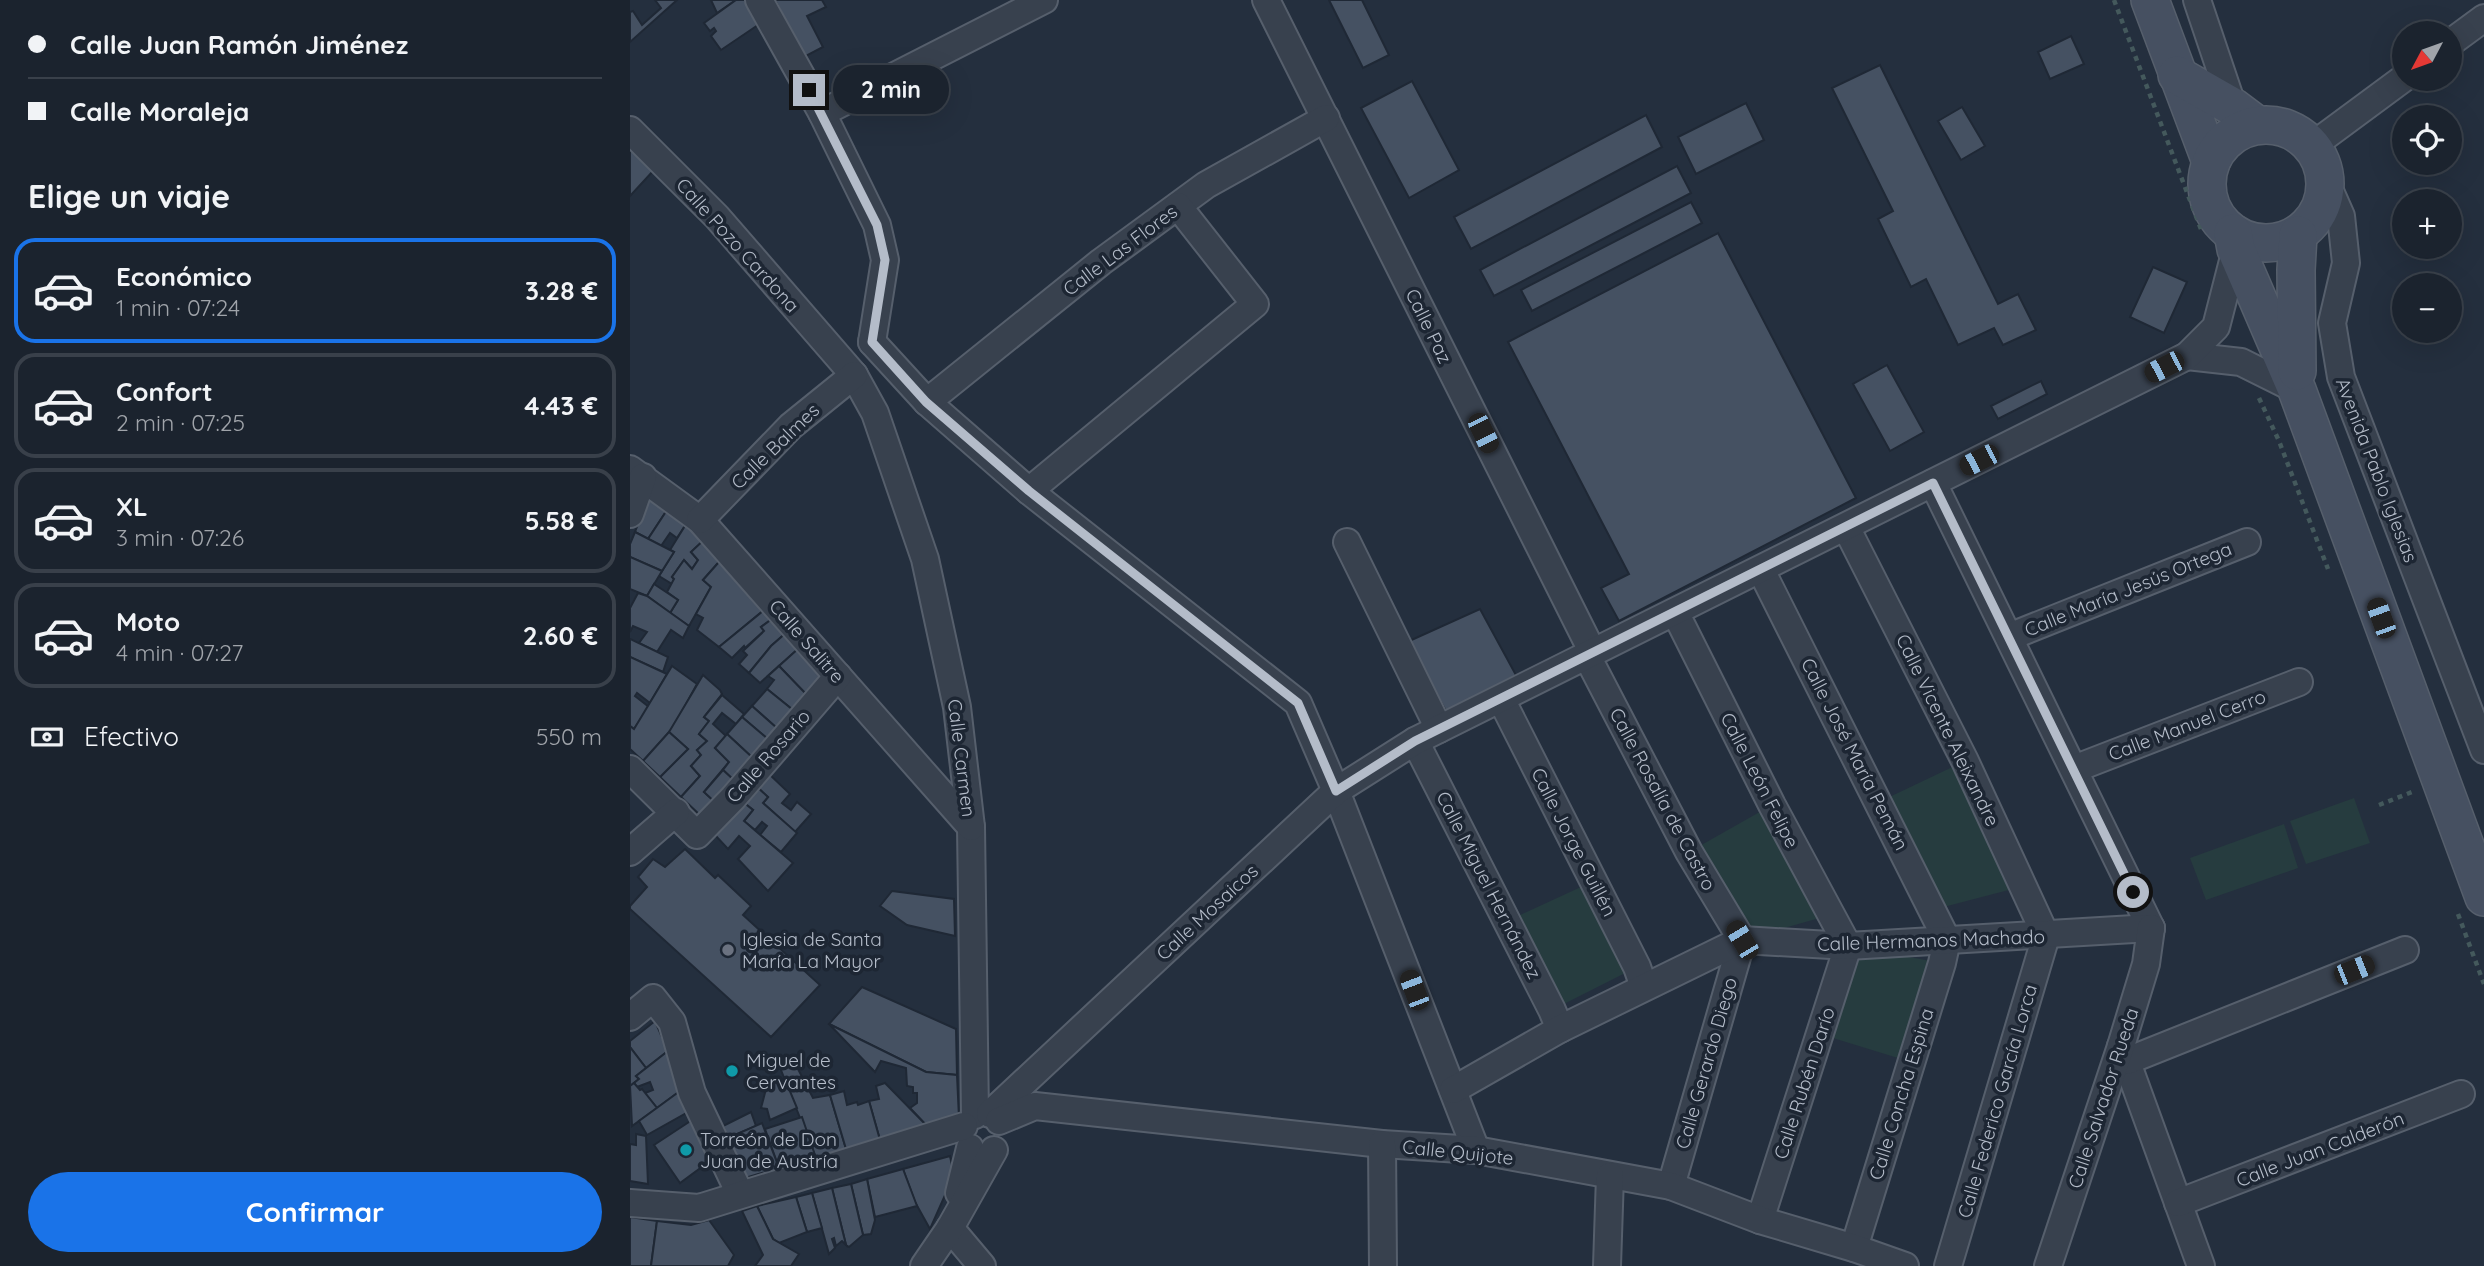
<!DOCTYPE html>
<html lang="es">
<meta charset="utf-8">
<style>
:root{--surface:#1b232e;--page:#242b36;--text:#f1f3f6;--muted:#a0a4aa;--line:#39404a;--accent:#1a73e8}
body{margin:0;font-family:Quicksand,sans-serif;background:var(--page);color:var(--text);height:100vh;display:flex;flex-direction:column;font-size:26px;white-space:nowrap}
*{box-sizing:border-box;margin:0}
p{font-size:23px;color:var(--muted)}
.icon{flex:none;width:38px;height:38px;fill:none;stroke:currentColor;stroke-width:2;stroke-linecap:round;stroke-linejoin:round}
.map{position:relative;flex:1;overflow:hidden}
.details{display:flex;flex-direction:column;background:var(--surface);width:630px}
.details>*{flex:none}
.banner{display:grid;align-content:center;height:154px;padding:0 28px;background:var(--surface)}
.needle{width:46px;rotate:229deg}
.tools{position:absolute;left:1762px;top:21px;display:grid;gap:14px}
.tools a{display:grid;place-items:center;width:70px;height:70px;border-radius:50%;background:var(--surface);box-shadow:0 7px 28px #0002,0 0 0 2px var(--line);font-size:35px}
.end{position:absolute;width:32px;height:32px;margin:-16px;border:9px solid #b4bcc9;background:#111;box-shadow:0 0 0 4px #111}
.from{border-radius:50%}
.bubble{position:absolute;height:49px;border-radius:24px;background:var(--surface);box-shadow:0 7px 28px #0002,0 0 0 2px var(--line);font-size:23px;font-weight:700;line-height:49px;text-align:center}
.car{position:absolute;width:21px;height:42px;margin:-21px -10px;border-radius:9px;box-shadow:0 0 5px 2px #0007;background:linear-gradient(#222 24%,#8ab4d8 0 40%,#222 0 76%,#8ab4d8 0 86%,#222 0)}
.banner b{display:flex;align-items:center;gap:24px;height:66px;font-size:26px}
.banner b+b{border-top:2px solid var(--line)}
.banner i{width:18px;height:18px;background:var(--text)}
ul{padding:0;list-style:none}
li{display:flex;align-items:center;gap:21px;height:105px;margin:0 14px 10px;padding:0 14px;border:4px solid var(--line);border-radius:21px}
li div{flex:1}
li b{display:block;font-size:26px}
li em{font-style:normal;font-weight:700}
li.active{border-color:var(--accent)}
li>.icon{width:63px;height:63px;stroke-width:1.5}
h2{padding:0 28px;font-size:32px;line-height:84px}
.pay{display:flex;align-items:center;gap:18px;height:77px;padding:0 28px;font-size:26px}
.pay p{margin-inline-start:auto}
.action{display:flex;gap:14px;margin-top:auto;padding:14px 28px}
.action a{flex:1;height:80px;border-radius:42px;background:var(--accent);color:#fff;font-size:28px;font-weight:700;line-height:80px;text-align:center}
main{display:flex;flex:1;min-height:0}
.map>svg:first-child{display:block}
</style>
<main>
<section class="details">
<div class="banner">
<b><i class="from"></i>Calle Juan Ramón Jiménez</b>
<b><i></i>Calle Moraleja</b>
</div>
<h2>Elige un viaje</h2>
<ul>
<li class="active"><svg class="icon" aria-label="car" viewBox="0 0 24 24"><path d="M5 17H2v-5l4-1 3-4h7l3 4 3 1v5h-3M9 17h6M6 11h13"/><circle cx="7" cy="17" r="2"/><circle cx="17" cy="17" r="2"/></svg><div><b>Económico</b><p>1 min · 07:24</p></div><em>3.28 €</em></li>
<li><svg class="icon" aria-label="car" viewBox="0 0 24 24"><path d="M5 17H2v-5l4-1 3-4h7l3 4 3 1v5h-3M9 17h6M6 11h13"/><circle cx="7" cy="17" r="2"/><circle cx="17" cy="17" r="2"/></svg><div><b>Confort</b><p>2 min · 07:25</p></div><em>4.43 €</em></li>
<li><svg class="icon" aria-label="car" viewBox="0 0 24 24"><path d="M5 17H2v-5l4-1 3-4h7l3 4 3 1v5h-3M9 17h6M6 11h13"/><circle cx="7" cy="17" r="2"/><circle cx="17" cy="17" r="2"/></svg><div><b>XL</b><p>3 min · 07:26</p></div><em>5.58 €</em></li>
<li><svg class="icon" aria-label="car" viewBox="0 0 24 24"><path d="M5 17H2v-5l4-1 3-4h7l3 4 3 1v5h-3M9 17h6M6 11h13"/><circle cx="7" cy="17" r="2"/><circle cx="17" cy="17" r="2"/></svg><div><b>Moto</b><p>4 min · 07:27</p></div><em>2.60 €</em></li>
</ul>
<div class="pay"><svg class="icon" aria-label="cash" viewBox="0 0 24 24"><path d="M3 7h18v10H3z"/><circle cx="12" cy="12" r="2"/></svg>Efectivo<p>550 m</p></div>
<div class="action"><a>Confirmar</a></div>
</section>
<div class="map">
<svg width="1854" height="1266" viewBox="0 0 1854 1266">
<rect width="100%" height="100%" fill="#242f3e"/>
<g fill="#263c3f">
<path d="M1335 761 1394 886 1302 910 1249 802Z"/>
<path d="M1724 798 1740 843 1676 864 1660 821Z"/>
<path d="M1142 805 1200 915 1112 940 1059 852Z"/>
<path d="M1654 824 1668 868 1576 900 1560 858Z"/>
<path d="M964 881 1007 967 922 1010 877 921Z"/>
<path d="M1218 946 1312 963 1281 1062 1190 1034Z"/>
</g>
<g fill="#455162" stroke="#1f2835" stroke-width="2">
<path d="M25 0H47L0 42V12L3 11 12 25 31 8Z"/>
<path d="M81 0H106L87 13Z"/>
<path d="M106 0H115L128 25 91 50 81 36 86 31 84 28 80 31 74 23Z"/>
<path d="M145 0H192L196 7 177 16 193 47 174 57Z"/>
<path d="M699 0H732L759 55 733 68Z"/>
<path d="M1441 36 1454 64 1420 79 1408 52Z"/>
<path d="M1250 65 1368 304 1388 294 1406 330 1373 345 1364 328 1328 345 1296 279 1281 287 1248 219 1263 211 1202 88Z"/>
<path d="M782 81 829 170 779 198 731 108Z"/>
<path d="M1116 103 1134 140 1066 174 1048 137Z"/>
<path d="M1332 107 1355 146 1331 160 1308 121Z"/>
<path d="M1016 115 1032 147 841 249 824 217Z"/>
<path d="M2 147 24 170 0 196V149Z"/>
<path d="M1047 166 1061 193 864 296 850 270Z"/>
<path d="M1061 202 1072 223 902 311 891 290Z"/>
<path d="M1088 233 1226 498 989 621 971 588 999 574 878 342Z"/>
<path d="M1523 267 1557 282 1534 333 1500 317Z"/>
<path d="M1257 365 1294 432 1260 451 1223 384Z"/>
<path d="M1411 381 1417 394 1368 419 1361 406Z"/>
<path d="M27 497 39 507 18 539 5 532 17 500Z"/>
<path d="M39 507 58 521 47 538 40 533 31 546 18 539Z"/>
<path d="M58 521 77 537 61 552 68 560 62 569 54 560 42 577 44 579 42 584 29 576 44 552 40 550Z"/>
<path d="M5 532 44 552 32 571 0 557V544Z"/>
<path d="M77 537 96 554 73 580 81 587 59 626 40 613 48 600 37 592 44 579 42 577 54 560 62 569 68 560 61 552Z"/>
<path d="M96 554 139 606 89 647 67 630 73 618 66 614 81 587 73 580Z"/>
<path d="M0 557 32 571 17 596 0 589Z"/>
<path d="M24 584 48 600 40 613 17 596Z"/>
<path d="M8 593 17 596 59 626 53 638 41 630 27 652 9 643 17 632 3 626 0 632V608Z"/>
<path d="M139 606 146 616 131 627 134 631 115 648 114 646 102 658 89 647Z"/>
<path d="M850 609 887 677 816 711 777 642Z"/>
<path d="M146 616 157 632 141 646 119 673 109 664 117 655 113 651 134 631 131 627Z"/>
<path d="M157 632 169 648 130 683 119 673 141 646Z"/>
<path d="M0 639 38 657 33 672 0 657Z"/>
<path d="M169 648 190 677 176 694 149 666Z"/>
<path d="M0 657 37 674 20 703 7 693 5 696 19 707 4 729 0 726Z"/>
<path d="M42 666 67 684 43 728 13 761 0 749V726L4 729Z"/>
<path d="M149 666 176 694 163 710 137 689 144 680 138 676Z"/>
<path d="M73 675 90 690 92 694 74 717 79 721 69 734 77 741 67 750 71 755 61 766 70 776 51 797 30 777 58 749 39 732Z"/>
<path d="M137 689 163 710 148 729 122 706Z"/>
<path d="M92 695 114 714 106 724 92 713 83 724 96 736 85 748 99 762 74 792 87 804 72 817 51 797 70 776 61 766 71 755 67 750 77 741 69 734 79 721 74 717Z"/>
<path d="M122 706 148 729 139 740 112 717Z"/>
<path d="M112 717 139 740 124 759 97 734Z"/>
<path d="M39 732 58 749 30 777 13 761Z"/>
<path d="M97 734 124 759 106 782 93 770 99 762 85 748Z"/>
<path d="M93 770 106 782 87 804 74 792Z"/>
<path d="M137 772 160 794 152 803 161 810 167 802 181 814 165 832 133 803 138 797 126 786Z"/>
<path d="M126 786 138 797 133 803 167 833 151 852 130 835 137 826 132 822 125 830 114 821 123 810 113 802Z"/>
<path d="M113 802 123 810 114 821 163 863 138 891 108 859 120 846 109 836 98 849 85 835Z"/>
<path d="M55 849 85 878 88 875 121 906 113 915 190 985 141 1037 0 909V906L17 887 8 877 23 859 35 867Z"/>
<path d="M262 891 324 899 325 936 277 925 250 906Z"/>
<path d="M232 987 326 1029 327 1075 296 1072 199 1024Z"/>
<path d="M25 1021 38 1051 16 1068 0 1047V1041Z"/>
<path d="M199 1024 296 1072 327 1075 329 1118 298 1127 280 1108 287 1103V1093H283V1087L277 1086 276 1068 251 1061 245 1072Z"/>
<path d="M0 1047 16 1068 6 1076 9 1079 0 1086Z"/>
<path d="M38 1051 50 1091 27 1108 15 1093 23 1090 20 1082 7 1087 4 1083 9 1079 6 1076Z"/>
<path d="M160 1061 168 1069 183 1098 200 1095 216 1149 186 1158 151 1070Z"/>
<path d="M145 1081 157 1084 167 1108 140 1120 137 1109 131 1108 137 1085Z"/>
<path d="M4 1083 10 1090 12 1089 27 1108 2 1126 0 1086Z"/>
<path d="M255 1083 298 1127 250 1140 239 1101 249 1099 246 1086Z"/>
<path d="M50 1091 58 1112 17 1135 9 1121Z"/>
<path d="M214 1091 217 1105 227 1102 228 1105 239 1101 250 1140 216 1149 200 1095Z"/>
<path d="M121 1112 126 1126 98 1138 93 1126Z"/>
<path d="M172 1117 186 1158 149 1168 135 1129Z"/>
<path d="M62 1120 88 1155 50 1183 24 1145Z"/>
<path d="M132 1123 149 1168 115 1178 98 1138Z"/>
<path d="M6 1134 16 1136 18 1184 0 1181V1144L6 1145Z"/>
<path d="M320 1156 324 1175 300 1229 285 1202 273 1169Z"/>
<path d="M273 1169 287 1206 245 1217 237 1179Z"/>
<path d="M237 1179 245 1220 241 1234 233 1235 221 1184Z"/>
<path d="M221 1184 233 1235 219 1247 216 1245 202 1188Z"/>
<path d="M202 1188 216 1245 212 1241 206 1246 204 1238 202 1239 205 1248 199 1254 182 1193Z"/>
<path d="M182 1193 192 1228 177 1232 166 1197Z"/>
<path d="M166 1197 177 1232 149 1243 143 1239 127 1206Z"/>
<path d="M127 1206 143 1239 169 1254 161 1266H125L133 1255 112 1211Z"/>
<path d="M0 1217 27 1221 21 1266H0Z"/>
<path d="M79 1220 104 1255 98 1266H21L27 1221 61 1225Z"/>
</g>
<g fill="none" stroke-linecap="round" stroke-linejoin="round">
<g stroke="#565f6c" stroke-width="30">
<g id="street">
<path d="M129 0 192 113 247 225 255 260 242 342"/>
<path d="M636 0 962 651"/>
<path d="M1567 0 1603 107"/>
<path d="M1820 43 1854 18"/>
<path d="M192 113 414 0"/>
<path d="M0 130 87 217 224 375 245 413 295 559 327 707 341 827 345 1115"/>
<path d="M1682 146 1774 78"/>
<path d="M1696 182 1711 216 1716 263 1702 323 1711 377 1854 750"/>
<path d="M242 342 297 402 399 491 668 703 706 791 846 1150"/>
<path d="M1557 356 1611 362 1667 390"/>
<path d="M297 402 471 262 576 185 696 118"/>
<path d="M0 469 70 520 341 827"/>
<path d="M1303 483 1521 928"/>
<path d="M399 491 625 304 548 206"/>
<path d="M0 514 13 477"/>
<path d="M70 520 161 426 224 375"/>
<path d="M1216 527 1335 761 1416 936 1318 1266"/>
<path d="M717 542 809 729"/>
<path d="M1131 570 1317 940 1312 963 1224 1248"/>
<path d="M1045 612 1142 805 1218 946 1130 1220"/>
<path d="M1379 637 1617 542"/>
<path d="M957 656 1059 852 1112 940 1041 1186"/>
<path d="M871 699 1007 967 1014 987"/>
<path d="M785 741 922 1010 930 1029"/>
<path d="M0 769 67 835 103 798 208 676"/>
<path d="M1444 769 1669 682"/>
<path d="M0 852 46 812"/>
<path d="M0 1017 23 998 42 1022 62 1093 110 1194"/>
<path d="M1491 1046 1571 1266"/>
<path d="M1497 1061 1775 950"/>
<path d="M823 1090 930 1029 1112 940 1218 946 1521 928"/>
<path d="M360 1114 706 791 785 741 1557 356 1586 327 1606 249"/>
<path d="M369 1121 405 1106 752 1144 846 1150 1041 1186 1130 1220 1224 1248 1275 1266"/>
<path d="M752 1144 753 1266"/>
<path d="M329 1193 340 1148"/>
<path d="M0 1203 69 1208 334 1126"/>
<path d="M1548 1203 1831 1094"/>
<path d="M320 1228 352 1266"/>
<path d="M294 1266 320 1228 364 1150"/>
<path d="M977 1266 980 1176"/>
<path d="M1418 1266 1491 1046 1516 964 1521 928"/>
</g>
</g>
<g stroke="#565f6c" stroke-width="40">
<g id="secondary">
<path d="M1520 0 1581 162"/>
<path d="M1547 75 1603 107 1627 125"/>
<circle cx="1636" cy="184" r="59"/>
<path d="M1603 233 1606 249 1667 390 1854 897"/>
<path d="M1667 371 1666 270 1668 235"/>
</g>
</g>
<g stroke="#44595c" stroke-width="4.5" stroke-dasharray="5 5" stroke-linecap="butt">
<path d="M1484 0 1572 232"/>
<path d="M1629 398 1649 441 1698 569"/>
<path d="M1749 805 1782 792"/>
<path d="M1828 914 1854 984"/>
</g>
<use href="#street" stroke="#38414e" stroke-width="26"/>
<use href="#secondary" stroke="#465061" stroke-width="37"/>
</g>
<g fill="none" stroke-linecap="round" stroke-linejoin="round">
<path stroke="#b4bcc9" stroke-width="9" d="M179 90 247 225 255 260 242 342 296 402 399 491 668 703 706 791 785 741 1303 483 1503 892"/>
</g>
<circle fill="#6b7280" stroke="#1d2633" stroke-width="2.5" cx="98" cy="950" r="7"/>
<g fill="#0f9aa8" stroke="#1d2633" stroke-width="2.5">
<circle cx="102" cy="1071" r="7"/>
<circle cx="56" cy="1150" r="7"/>
</g>
<g text-anchor="middle" stroke-width="7" stroke-linejoin="round" paint-order="stroke">
<g font-size="19" fill="#b4bcc9" stroke="#1d2633">
<text transform="translate(108 245) rotate(48)" y="7">Calle Pozo Cardona</text>
<text transform="translate(490 250) rotate(-37)" y="7">Calle Las Flores</text>
<text transform="translate(799 326) rotate(64)" y="7">Calle Paz</text>
<text transform="translate(145 446) rotate(-44)" y="7">Calle Balmes</text>
<text transform="translate(1747 470) rotate(69)" y="7">Avenida Pablo Iglesias</text>
<text transform="translate(1498 589) rotate(-22)" y="7">Calle María Jesús Ortega</text>
<text transform="translate(177 641) rotate(49)" y="7">Calle Salitre</text>
<text transform="translate(1557 725) rotate(-21)" y="7">Calle Manuel Cerro</text>
<text transform="translate(1318 730) rotate(64)" y="7">Calle Vicente Aleixandre</text>
<text transform="translate(1225 754) rotate(63)" y="7">Calle José María Pemán</text>
<text transform="translate(138 756) rotate(-49)" y="7">Calle Rosario</text>
<text transform="translate(332 758) rotate(83)" y="7">Calle Carmen</text>
<text transform="translate(1130 780) rotate(63)" y="7">Calle León Felipe</text>
<text transform="translate(1033 799) rotate(62)" y="7">Calle Rosalía de Castro</text>
<text transform="translate(944 842) rotate(63)" y="7">Calle Jorge Guillén</text>
<text transform="translate(859 885) rotate(63)" y="7">Calle Miguel Hernández</text>
<text transform="translate(577 912) rotate(-43)" y="7">Calle Mosaicos</text>
<text transform="translate(1301 940) rotate(-2)" y="7">Calle Hermanos Machado</text>
<text transform="translate(1076 1063) rotate(-74)" y="7">Calle Gerardo Diego</text>
<text transform="translate(1174 1083) rotate(-72)" y="7">Calle Rubén Darío</text>
<text transform="translate(1271 1094) rotate(-73)" y="7">Calle Concha Espina</text>
<text transform="translate(1473 1098) rotate(-72)" y="7">Calle Salvador Rueda</text>
<text transform="translate(1367 1101) rotate(-74)" y="7">Calle Federico García Lorca</text>
<text transform="translate(1690 1149) rotate(-21)" y="7">Calle Juan Calderón</text>
<text transform="translate(828 1152) rotate(6)" y="7">Calle Quijote</text>
</g>
<g font-size="19" fill="#b4bcc9" stroke="#1d2633" text-anchor="start">
<text x="112" y="946">Iglesia de Santa<tspan x="112" dy="22">María La Mayor</tspan></text>
<text x="116" y="1067">Miguel de<tspan x="116" dy="22">Cervantes</tspan></text>
<text x="70" y="1146">Torreón de Don<tspan x="70" dy="22">Juan de Austría</tspan></text>
</g>
</g>
</svg>
<div class="tools">
<a><svg class="needle" viewBox="-14 -14 28 28"><path d="M0-13l5 13h-10z" fill="#e53935"/><path d="M0 13l5-13h-10z" fill="#a0a4aa"/></svg></a>
<a><svg class="icon" aria-label="locate" viewBox="0 0 24 24"><circle cx="12" cy="12" r="6"/><path d="M12 2v4M12 18v4M2 12h4M18 12h4"/></svg></a>
<a>+</a>
<a>−</a>
</div>
<i class="end from" style="left:1503px;top:892px"></i>
<i class="end" style="left:179px;top:90px"></i>
<div class="bubble" style="left:203px;top:65px;width:116px">2 min</div>
<i class="car" style="left:1534px;top:367px;rotate:243deg"></i>
<i class="car" style="left:853px;top:433px;rotate:154deg"></i>
<i class="car" style="left:1349px;top:460px;rotate:243deg"></i>
<i class="car" style="left:1751px;top:618px;rotate:340deg"></i>
<i class="car" style="left:1112px;top:940px;rotate:329deg"></i>
<i class="car" style="left:1724px;top:970px;rotate:68deg"></i>
<i class="car" style="left:784px;top:990px;rotate:339deg"></i>
</div>
</main>
